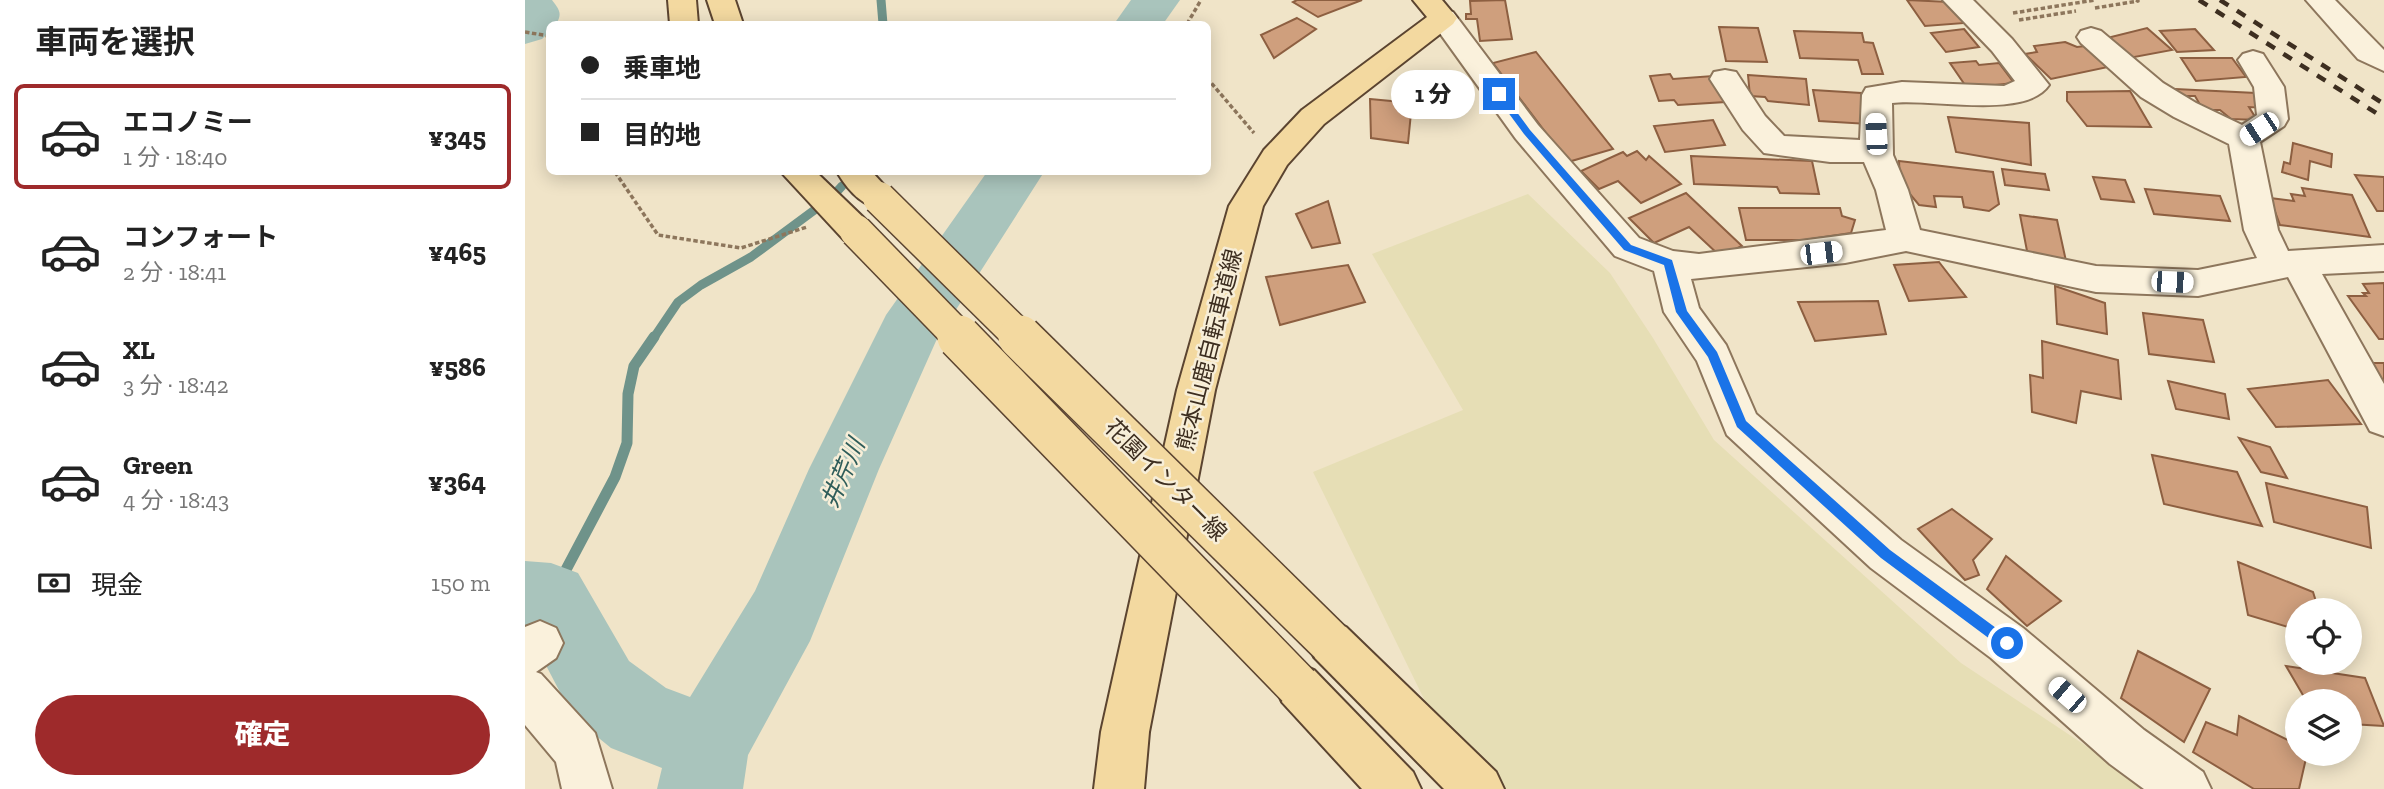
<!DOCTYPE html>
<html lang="ja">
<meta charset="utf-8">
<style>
:root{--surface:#fff;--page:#f6f6f6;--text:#222;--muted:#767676;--line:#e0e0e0;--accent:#9e2a2b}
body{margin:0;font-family:"Zilla Slab","Noto Sans JP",serif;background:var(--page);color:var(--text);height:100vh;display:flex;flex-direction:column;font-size:26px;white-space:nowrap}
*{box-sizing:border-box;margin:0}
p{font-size:23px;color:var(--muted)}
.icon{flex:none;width:38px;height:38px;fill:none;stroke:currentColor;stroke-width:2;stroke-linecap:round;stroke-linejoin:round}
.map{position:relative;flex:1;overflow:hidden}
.details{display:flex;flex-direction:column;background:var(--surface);width:525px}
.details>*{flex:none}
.top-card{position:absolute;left:21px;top:21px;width:665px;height:154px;border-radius:10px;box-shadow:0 4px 18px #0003;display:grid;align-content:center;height:154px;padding:0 35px;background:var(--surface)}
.fabs{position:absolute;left:1760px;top:598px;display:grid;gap:14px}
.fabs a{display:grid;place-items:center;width:77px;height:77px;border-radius:50%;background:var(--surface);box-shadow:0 4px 18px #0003;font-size:35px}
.end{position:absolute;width:32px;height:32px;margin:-16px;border:9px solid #1a73e8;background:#fff;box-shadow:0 0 0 4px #fff}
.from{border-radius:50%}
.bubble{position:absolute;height:49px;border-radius:24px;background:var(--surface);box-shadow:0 4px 18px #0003;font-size:23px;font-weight:800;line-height:49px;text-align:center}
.car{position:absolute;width:21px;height:42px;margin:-21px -10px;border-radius:9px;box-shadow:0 0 5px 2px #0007;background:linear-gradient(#fff 24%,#345 0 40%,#fff 0 76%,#345 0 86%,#fff 0)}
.top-card b{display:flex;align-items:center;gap:24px;height:66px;font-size:26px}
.top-card b+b{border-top:2px solid var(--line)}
.top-card i{width:18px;height:18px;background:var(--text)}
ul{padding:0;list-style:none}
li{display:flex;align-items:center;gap:21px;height:105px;margin:0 14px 10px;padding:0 21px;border:4px solid transparent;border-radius:10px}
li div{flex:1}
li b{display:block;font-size:26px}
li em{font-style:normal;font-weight:800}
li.active{border-color:var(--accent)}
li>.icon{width:63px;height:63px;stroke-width:1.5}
h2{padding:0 35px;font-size:32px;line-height:84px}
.pay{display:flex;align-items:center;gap:18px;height:77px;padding:0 35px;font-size:26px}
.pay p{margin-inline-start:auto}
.button{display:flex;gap:14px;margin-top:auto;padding:14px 35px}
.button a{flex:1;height:80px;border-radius:42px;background:var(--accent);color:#fff;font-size:28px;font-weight:800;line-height:80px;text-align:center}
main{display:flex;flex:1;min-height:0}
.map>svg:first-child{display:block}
</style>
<main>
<section class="details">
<h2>車両を選択</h2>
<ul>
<li class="active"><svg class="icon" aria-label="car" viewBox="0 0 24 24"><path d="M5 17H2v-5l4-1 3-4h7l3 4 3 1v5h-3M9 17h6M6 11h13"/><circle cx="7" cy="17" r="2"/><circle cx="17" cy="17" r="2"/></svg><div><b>エコノミー</b><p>1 分 · 18:40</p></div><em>¥345</em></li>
<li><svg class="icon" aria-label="car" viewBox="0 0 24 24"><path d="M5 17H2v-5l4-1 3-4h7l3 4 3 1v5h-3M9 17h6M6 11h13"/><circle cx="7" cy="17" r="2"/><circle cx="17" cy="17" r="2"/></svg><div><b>コンフォート</b><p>2 分 · 18:41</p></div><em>¥465</em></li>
<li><svg class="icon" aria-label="car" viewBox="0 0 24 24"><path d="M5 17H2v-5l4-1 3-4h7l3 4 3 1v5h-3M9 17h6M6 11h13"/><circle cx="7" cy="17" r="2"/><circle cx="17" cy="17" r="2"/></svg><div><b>XL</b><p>3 分 · 18:42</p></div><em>¥586</em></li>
<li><svg class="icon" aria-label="car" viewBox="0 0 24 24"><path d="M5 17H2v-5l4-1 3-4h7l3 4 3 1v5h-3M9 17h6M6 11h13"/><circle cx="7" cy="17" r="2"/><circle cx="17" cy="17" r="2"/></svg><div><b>Green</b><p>4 分 · 18:43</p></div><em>¥364</em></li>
</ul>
<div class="pay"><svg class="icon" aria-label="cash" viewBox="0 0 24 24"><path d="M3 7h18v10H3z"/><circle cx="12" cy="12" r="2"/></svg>現金<p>150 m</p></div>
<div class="button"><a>確定</a></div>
</section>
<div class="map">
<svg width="1859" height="789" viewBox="0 0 1859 789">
<rect width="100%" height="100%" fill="#f0e4c8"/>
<path fill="#e6deb5" d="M1003 194 1085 273 1128 338 1189 440 1436 663 1626 789H943L788 472 938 410 847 254Z"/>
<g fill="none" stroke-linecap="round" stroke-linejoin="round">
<g stroke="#6f938a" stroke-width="9">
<path d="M356 0 358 24"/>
<path d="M128 339 153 302 176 285 226 257 307 197 317 186"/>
</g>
<path stroke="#6f938a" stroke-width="11" d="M26 598 90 477 102 443 103 394 109 366 129 337"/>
<g fill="#a9c4bc" fill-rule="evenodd">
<path d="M0 0H27C34 9 38 14 31 24H24V32L17 39 0 44Z"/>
<path d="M606 0H655L638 24H589Z"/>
<path d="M462 172H519L411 341 354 469 285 641 223 755 218 789H132L137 768 86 748 48 717 3 631H0V561L26 563 53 573 104 661 141 688 165 697 230 591 284 469 361 315Z"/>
</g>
</g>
<g fill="#cf9f7d" stroke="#8d5f41" stroke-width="2">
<path d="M772 0H837L793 17 768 2Z"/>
<path d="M980 0 987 39 955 41 952 19H941V14H946L945 1Z"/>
<path d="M1382 0 1425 2 1440 23 1400 26Z"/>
<path d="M772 18 791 29 749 58 736 35Z"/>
<path d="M1194 27 1233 28 1242 62 1201 61Z"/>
<path d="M1622 28 1647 50 1604 58 1582 38Z"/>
<path d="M1439 29 1454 47 1421 52 1406 33Z"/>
<path d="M1670 29 1689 50 1652 52 1635 31Z"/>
<path d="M1269 31 1337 33 1339 42 1348 43 1358 74H1337L1333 60 1275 58Z"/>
<path d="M1540 42 1552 47 1560 46 1583 67 1526 79 1500 54 1512 52 1509 46Z"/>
<path d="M1011 52 1088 149 1043 162 968 63Z"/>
<path d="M1656 58H1707L1721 77 1671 81Z"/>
<path d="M1451 61 1454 65 1474 63 1489 83 1442 88 1425 63Z"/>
<path d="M1145 74 1148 79 1188 76 1200 102 1153 105 1149 100 1134 101 1125 76Z"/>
<path d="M1223 75 1281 79 1284 105 1243 101 1240 97 1225 96Z"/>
<path d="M1650 89 1731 93 1740 108 1724 107 1732 120 1706 119 1695 110H1678L1670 96H1650Z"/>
<path d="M1288 90 1336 93 1343 124 1294 121Z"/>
<path d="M1605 91 1626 127 1562 126 1542 101V92Z"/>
<path d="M845 99 887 103 883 143 846 138Z"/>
<path d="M1423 117 1504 123 1506 165 1431 152Z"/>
<path d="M1188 120 1200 145 1140 152 1129 126Z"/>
<path d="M1768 143 1807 154 1806 167 1785 161 1783 180 1757 172 1759 162 1765 164Z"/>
<path d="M1112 151 1121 160 1124 156 1156 184 1116 203 1093 181 1074 189 1056 171 1098 152 1102 156Z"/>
<path d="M1166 156 1287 161 1294 194 1255 193 1252 187 1169 184Z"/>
<path d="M1374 161 1468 172 1474 204 1464 211 1439 207 1437 197 1409 196 1411 207 1394 205 1375 182Z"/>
<path d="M1477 169 1520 174 1524 190 1480 185Z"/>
<path d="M1830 175 1859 177V211H1852Z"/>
<path d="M1568 177 1600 180 1609 202 1576 199Z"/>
<path d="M1777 188 1827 195 1845 237 1755 225 1745 198 1769 201 1766 194 1780 196Z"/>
<path d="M1620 189 1695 196 1705 221 1629 214Z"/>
<path d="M1161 193 1217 246 1195 256 1164 227 1129 243 1104 218Z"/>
<path d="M803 201 815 243 787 248 771 214Z"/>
<path d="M1214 208H1315L1317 216 1330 220 1326 233 1279 240H1221Z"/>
<path d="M1495 215 1532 220 1541 261 1503 256Z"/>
<path d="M1414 262 1441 297 1384 301 1369 265Z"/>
<path d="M823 265 840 302 755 325 741 277Z"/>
<path d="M1859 283V339H1854L1823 296H1841L1838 293H1844L1838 284Z"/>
<path d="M1530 286 1580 303 1582 334 1532 324Z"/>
<path d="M1353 301 1361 334 1290 341 1273 302Z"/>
<path d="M1618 313 1678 320 1689 362 1624 354Z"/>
<path d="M1517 341 1593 360 1596 399 1556 391 1551 423 1507 412 1505 375 1518 378Z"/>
<path d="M1845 363H1859V384Z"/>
<path d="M1803 380 1836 424 1751 427 1723 389Z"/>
<path d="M1643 381 1700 394 1704 419 1651 409Z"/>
<path d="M1714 438 1745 447 1762 478 1736 472Z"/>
<path d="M1627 455 1712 472 1737 526 1639 504Z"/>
<path d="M1741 483 1842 507 1846 548 1749 522Z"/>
<path d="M1427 509 1467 539 1448 560 1454 575 1440 580 1393 529Z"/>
<path d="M1481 556 1536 601 1502 626 1462 589Z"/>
<path d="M1713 562 1788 592 1794 611H1773V630L1723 615Z"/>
<path d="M1613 651 1685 689 1659 742 1596 698Z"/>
<path d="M1761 666 1840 678 1859 726 1825 724V702H1782Z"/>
<path d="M1714 716 1773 745V754H1782L1774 789H1729L1668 752 1681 722 1712 735Z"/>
</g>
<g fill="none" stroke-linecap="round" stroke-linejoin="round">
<g stroke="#8d765c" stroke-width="4">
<g id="minor">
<path d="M1418 0H1448L1487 39 1524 85C1501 120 1405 98 1367 103L1368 155 1383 190 1395 230 1571 266 1673 270 1732 258 1719 230 1704 144 1649 117 1616 97 1556 43 1552 37 1556 31 1566 28 1576 31 1638 83 1671 103 1717 125 1732 115 1729 87 1713 60 1718 54 1728 51 1738 54 1759 87 1763 119 1759 126 1735 142 1753 230 1763 251 1859 245V271L1797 274 1859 384V436L1845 431 1763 277 1673 296 1571 292 1381 251 1320 263 1166 279 1174 308 1201 345 1231 414 1376 540 1498 628 1619 730 1678 772 1686 789H1619L1585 764 1466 658 1346 568 1202 435 1172 361 1139 312 1129 271 1090 256 991 139 904 18 908 12 918 10 928 12 1013 125 1114 238 1148 251 1174 254 1361 230 1351 190 1339 162H1305L1239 153 1218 130 1185 79 1189 72 1200 70 1211 72 1240 116 1259 136 1335 140 1337 95 1341 88 1377 82 1479 86 1490 81 1467 51Z"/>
<path d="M1781 0H1810L1859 50V71L1833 59Z"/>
<path d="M15 621 31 628 38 643 31 658 11 672 16 674 70 733 87 789H37L31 762 0 725V627Z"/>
</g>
</g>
<g stroke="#5b4430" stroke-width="4">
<g id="major">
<path d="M143 0H171L173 24H145Z"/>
<path d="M182 0H210L218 24H190Z"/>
<path d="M888 0H917L932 18 928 24 799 124 762 165 738 206 690 390 624 732 619 789H569L576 732 652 390 704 206 739 150 777 110 902 17Z"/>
<path d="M256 172H291L343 222 348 231 343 240 331 243 319 240Z"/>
<path d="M312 172H347L371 198 366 206C342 213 324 192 312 172Z"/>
<path d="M805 620 821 627 971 772 979 789H919L789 657 782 642 789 627Z"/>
<path d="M773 663 789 670 888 772 896 789H837L757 702 750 686 757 670Z"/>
</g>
</g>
<g stroke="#8d765c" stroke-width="3.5" stroke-dasharray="4.5 2.5" stroke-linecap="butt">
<path d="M1570 8 1613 1 1611 0"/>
<path d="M1488 13 1570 0"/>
<path d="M1494 20 1551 11"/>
<path d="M662 24 676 0"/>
<path d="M0 32 24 36"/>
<path d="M682 78 729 133"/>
<path d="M90 172 133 235 216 248 282 227"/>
</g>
<use href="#minor" fill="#faf1dc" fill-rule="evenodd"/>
<use href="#major" fill="#f3d9a0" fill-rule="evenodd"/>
<g stroke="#3d2e20" stroke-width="4.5" stroke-dasharray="10 10" stroke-linecap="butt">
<path d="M1674 0 1859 118"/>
<path d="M1695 0 1859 104"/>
</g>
<g stroke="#5b4430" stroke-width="35" stroke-linecap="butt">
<g id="major-bridge-far1">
<path d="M354 198 497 339"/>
<path d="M331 231 436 339"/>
</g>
</g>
<g stroke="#5b4430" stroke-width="46" stroke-linecap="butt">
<g id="major-bridge">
<path d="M434 337 773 686"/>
<path d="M495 337 805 642"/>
</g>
</g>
<use href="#major-bridge-far1" stroke="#f3d9a0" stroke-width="32"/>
<use href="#major-bridge" stroke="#f3d9a0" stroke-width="43"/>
</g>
<path fill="#1a73e8" d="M971 92H977L1005 130 1106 245 1147 260 1162 311 1192 352 1221 421 1365 550 1486 639V648H1477L1356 558 1212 427 1183 357 1151 312 1139 265 1099 250 999 134 971 96Z"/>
<g text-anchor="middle" stroke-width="5" stroke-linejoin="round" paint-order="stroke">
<g font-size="23" fill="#3d2e20" stroke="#f7eed8">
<text transform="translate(684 350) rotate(-76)" y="8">熊本山鹿自転車道線</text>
<text transform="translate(641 480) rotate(45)" y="8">花園インター線</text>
</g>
<g font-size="24" font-style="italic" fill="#2f5d5a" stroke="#f7eed8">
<text transform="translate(318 473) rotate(-66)" y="8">井芹川</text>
</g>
</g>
</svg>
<div class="fabs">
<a><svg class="icon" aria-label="locate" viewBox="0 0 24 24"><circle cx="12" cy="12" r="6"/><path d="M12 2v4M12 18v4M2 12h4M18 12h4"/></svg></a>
<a><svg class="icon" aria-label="layers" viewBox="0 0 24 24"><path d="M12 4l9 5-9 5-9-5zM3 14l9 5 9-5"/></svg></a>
</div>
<i class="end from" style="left:1482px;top:643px"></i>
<i class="end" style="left:974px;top:94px"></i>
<div class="bubble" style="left:866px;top:70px;width:84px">1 分</div>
<i class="car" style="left:1734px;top:129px;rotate:237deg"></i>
<i class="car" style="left:1351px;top:134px;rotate:357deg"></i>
<i class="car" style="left:1296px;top:253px;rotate:83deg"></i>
<i class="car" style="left:1647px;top:282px;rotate:92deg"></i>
<i class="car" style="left:1542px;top:695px;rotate:311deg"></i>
<div class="top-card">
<b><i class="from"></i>乗車地</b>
<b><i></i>目的地</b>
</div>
</div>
</main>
